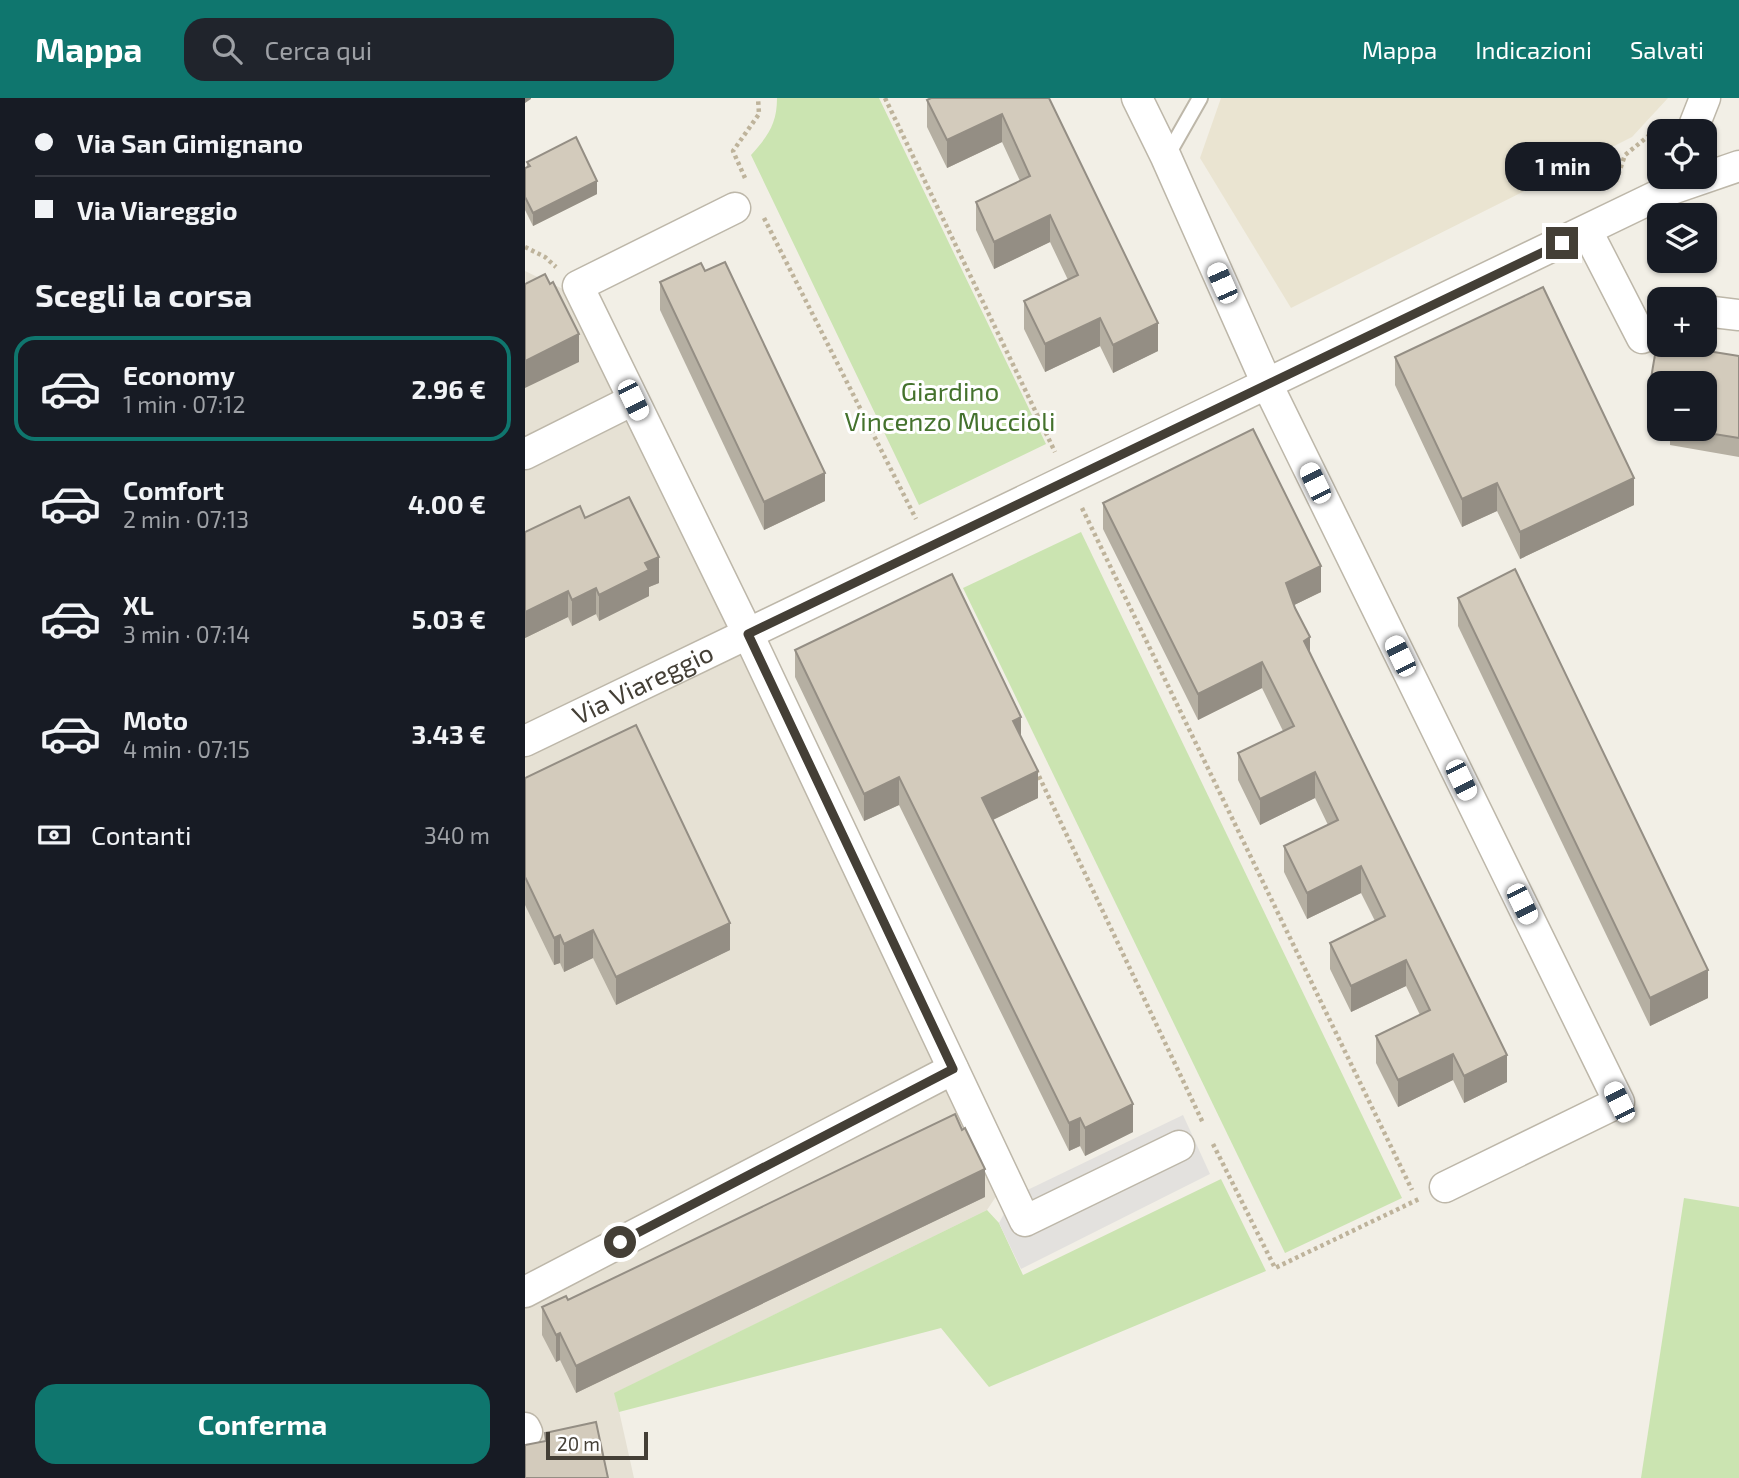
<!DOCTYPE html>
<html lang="it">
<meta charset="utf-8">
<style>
:root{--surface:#171b24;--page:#20242c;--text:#f1f3f6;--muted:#9ea1a6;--line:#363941;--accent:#0f766e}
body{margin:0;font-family:"Exo 2",sans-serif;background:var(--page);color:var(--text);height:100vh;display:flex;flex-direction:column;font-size:26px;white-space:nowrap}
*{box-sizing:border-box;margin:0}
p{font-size:23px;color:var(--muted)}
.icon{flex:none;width:38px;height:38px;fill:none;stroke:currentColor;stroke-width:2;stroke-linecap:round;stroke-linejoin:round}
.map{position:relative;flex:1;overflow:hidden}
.details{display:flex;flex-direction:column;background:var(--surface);width:525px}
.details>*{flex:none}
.hud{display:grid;align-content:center;height:154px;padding:0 35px;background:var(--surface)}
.fabs{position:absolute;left:1122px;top:21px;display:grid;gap:14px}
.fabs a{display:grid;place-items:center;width:70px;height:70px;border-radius:14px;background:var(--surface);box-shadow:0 2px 5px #0004;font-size:35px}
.scale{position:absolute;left:21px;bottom:18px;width:102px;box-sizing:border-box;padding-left:7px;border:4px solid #443f36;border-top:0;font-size:19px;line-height:24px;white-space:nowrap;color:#443f36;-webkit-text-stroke:5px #fff;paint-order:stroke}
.end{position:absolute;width:32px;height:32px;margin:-16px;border:9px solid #443f36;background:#fff;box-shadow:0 0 0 4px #fff}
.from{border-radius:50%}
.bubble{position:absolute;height:49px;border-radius:21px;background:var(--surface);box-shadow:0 2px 5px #0004;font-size:23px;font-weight:700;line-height:49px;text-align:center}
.car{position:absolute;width:21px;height:42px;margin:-21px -10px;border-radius:9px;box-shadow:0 0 5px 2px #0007;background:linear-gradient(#fff 24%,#345 0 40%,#fff 0 76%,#345 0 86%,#fff 0)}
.hud b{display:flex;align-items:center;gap:24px;height:66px;font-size:26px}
.hud b+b{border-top:2px solid var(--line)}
.hud i{width:18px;height:18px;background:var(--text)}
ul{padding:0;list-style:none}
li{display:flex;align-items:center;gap:21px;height:105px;margin:0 14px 10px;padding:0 21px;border:4px solid transparent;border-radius:21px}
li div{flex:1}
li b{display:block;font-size:26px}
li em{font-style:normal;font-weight:700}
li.on{border-color:var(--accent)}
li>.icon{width:63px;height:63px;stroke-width:1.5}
h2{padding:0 35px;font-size:32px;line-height:84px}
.pay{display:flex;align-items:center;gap:18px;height:77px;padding:0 35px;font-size:26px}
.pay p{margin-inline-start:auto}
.button{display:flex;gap:14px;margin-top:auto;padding:14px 35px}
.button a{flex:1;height:80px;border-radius:21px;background:var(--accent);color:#fff;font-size:28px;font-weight:700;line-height:80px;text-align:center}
header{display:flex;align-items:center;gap:42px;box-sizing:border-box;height:98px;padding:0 35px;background:var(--accent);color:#fff}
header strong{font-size:33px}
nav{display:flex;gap:38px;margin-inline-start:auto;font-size:24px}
.search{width:490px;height:63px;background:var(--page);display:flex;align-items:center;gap:18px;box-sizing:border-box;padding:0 24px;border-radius:21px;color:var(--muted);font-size:26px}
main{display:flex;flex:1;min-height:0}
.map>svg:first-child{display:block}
</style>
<header>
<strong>Mappa</strong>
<div class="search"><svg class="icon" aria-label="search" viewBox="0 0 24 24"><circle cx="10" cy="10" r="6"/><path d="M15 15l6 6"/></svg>Cerca qui</div>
<nav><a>Mappa</a><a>Indicazioni</a><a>Salvati</a></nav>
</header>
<main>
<section class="details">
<div class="hud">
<b><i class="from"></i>Via San Gimignano</b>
<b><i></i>Via Viareggio</b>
</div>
<h2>Scegli la corsa</h2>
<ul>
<li class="on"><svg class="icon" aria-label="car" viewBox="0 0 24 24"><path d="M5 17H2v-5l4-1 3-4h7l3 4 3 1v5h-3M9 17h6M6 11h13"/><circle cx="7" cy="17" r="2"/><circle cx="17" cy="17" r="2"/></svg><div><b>Economy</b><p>1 min · 07:12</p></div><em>2.96 €</em></li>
<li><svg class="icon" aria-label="car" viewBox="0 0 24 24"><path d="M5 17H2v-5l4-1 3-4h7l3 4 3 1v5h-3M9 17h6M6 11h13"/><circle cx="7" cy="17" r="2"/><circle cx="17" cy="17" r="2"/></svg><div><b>Comfort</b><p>2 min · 07:13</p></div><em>4.00 €</em></li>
<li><svg class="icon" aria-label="car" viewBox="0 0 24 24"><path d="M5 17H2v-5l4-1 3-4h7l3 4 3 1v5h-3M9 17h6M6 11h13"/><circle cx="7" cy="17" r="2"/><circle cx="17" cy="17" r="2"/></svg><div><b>XL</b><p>3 min · 07:14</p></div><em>5.03 €</em></li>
<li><svg class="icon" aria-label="car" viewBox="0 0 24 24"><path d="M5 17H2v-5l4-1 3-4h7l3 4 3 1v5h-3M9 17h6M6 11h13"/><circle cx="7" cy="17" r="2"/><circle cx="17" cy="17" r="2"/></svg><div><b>Moto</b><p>4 min · 07:15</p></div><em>3.43 €</em></li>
</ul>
<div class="pay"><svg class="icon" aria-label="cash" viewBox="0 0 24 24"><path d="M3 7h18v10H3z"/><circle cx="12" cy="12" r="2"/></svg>Contanti<p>340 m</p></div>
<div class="button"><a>Conferma</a></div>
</section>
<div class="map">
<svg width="1214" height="1380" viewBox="0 0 1214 1380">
<rect width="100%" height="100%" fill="#f2efe6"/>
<path fill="#e6e1d4" d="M0 173 42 193 472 1097 462 1112 90 1295 109 1380H0Z"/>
<path fill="#eae4d1" d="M696 0H1143L1107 39 766 210 675 60Z"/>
<g fill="#cbe4b1">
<path d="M252 0H354L521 346 394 407 226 57C243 38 252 26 252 0Z"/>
<path d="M556 434 877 1100 760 1155 438 490Z"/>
<path d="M696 1081 741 1173 464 1289 416 1230 94 1314 89 1295 462 1112 474 1125 498 1177Z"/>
<path d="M1159 1100 1214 1109V1380H1116Z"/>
</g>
<path fill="#e3e1de" d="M658 1017 685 1076 496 1171 474 1125 488 1099Z"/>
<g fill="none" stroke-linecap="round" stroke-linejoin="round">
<g stroke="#bdb7a9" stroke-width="18">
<path id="lane" d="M642 58 675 0"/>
</g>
<g stroke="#bdb7a9" stroke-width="33">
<g id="street">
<path d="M612 0 641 59 742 286 1094 1004 920 1089"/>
<path d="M1167 33 1180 0"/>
<path d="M210 110 53 188 223 536 500 1123 654 1048"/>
<path d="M1062 133 1117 240 1134 232"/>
<path d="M1180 213 1214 217"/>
<path d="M0 356 108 302"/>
<path id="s1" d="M0 643 1144 92 1214 68"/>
<path d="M0 1194 428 971"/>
<path d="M0 1330 2 1334"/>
</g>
</g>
<g stroke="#beb39b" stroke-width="4.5" stroke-dasharray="3.5 3.5" stroke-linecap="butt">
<path d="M360 0 530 354"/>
<path d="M220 80 208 53 234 16 233 0"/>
<path d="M1091 83 1100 57 1137 27"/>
<path d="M239 120 391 421"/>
<path d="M0 149 20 159 31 169"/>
<path d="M557 410 887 1092"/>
<path d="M511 672 678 1025"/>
<path d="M688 1046 750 1170 894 1101"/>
</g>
<use href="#lane" stroke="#fff" stroke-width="14"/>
<use href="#street" stroke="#fff" stroke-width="30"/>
</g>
<g fill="#b5afa2">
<path d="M524 0 633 253 588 275 575 248 520 274 499 231V203L543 182 525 144 469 171 451 132V104L495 83 477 44 422 70 402 29V2Z"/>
<path d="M2 64 72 96 8 128 0 112V70L2 69Z"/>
<path d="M180 173 300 403 239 432 135 212V184Z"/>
<path d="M1132 245H1134V247H1145L1214 258V359L1145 347V331H1180V285H1134V312L1124 310V292Z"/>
<path d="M870 259 1109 407 995 461 972 413 937 429 870 287Z"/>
<path d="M578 405 796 494 769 507 785 556 982 984 939 1005 928 982 873 1009 851 965V938L895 917 881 888 826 914 805 871V845L850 823 836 795 782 821 759 774V748L803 727 790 700 735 727 713 682V655L758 633 737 590 673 622 578 431Z"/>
<path d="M60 420 134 485 124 489V498L74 523 71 516 47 528 43 519 0 540V434Z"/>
<path d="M933 500 1183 900 1125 928 933 528Z"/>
<path d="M270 552 496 639 513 700 468 722 608 1034 560 1058 555 1048 544 1053 374 707 339 723 270 579Z"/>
<path d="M0 680 205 852 91 907 68 860 39 874 35 865 29 867 0 807Z"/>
<path d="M460 1099 51 1295 35 1262 31 1264 17 1237V1209Z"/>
</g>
<g fill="#948e84">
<path d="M0 0H6V1L0 5Z"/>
<path d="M477 16V44L422 70V42Z"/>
<path d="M72 83V96L8 128V115Z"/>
<path d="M525 117V144L469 171V144Z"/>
<path d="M575 220V248L520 274V246Z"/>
<path d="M633 225V253L588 275V247Z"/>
<path d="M54 236V264L0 290V263Z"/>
<path d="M300 375V403L239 432V404Z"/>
<path d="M1109 380V407L995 461V434Z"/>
<path d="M972 385V413L937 429V401Z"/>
<path d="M134 459V485L124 489V498L74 523V497L120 465Z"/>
<path d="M796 468V494L761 511V485Z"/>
<path d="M71 490V516L47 528V502Z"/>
<path d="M43 493V519L0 540V514Z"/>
<path d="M785 539V566L779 543Z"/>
<path d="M737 564V590L673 622V596Z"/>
<path d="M496 619V647L488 623Z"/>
<path d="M513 673V700L457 727V700Z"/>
<path d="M790 674V700L735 727V701Z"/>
<path d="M374 679V707L339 723V696Z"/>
<path d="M836 768V795L782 821V795Z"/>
<path d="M205 825V852L91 907V879Z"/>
<path d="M68 832V860L39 874V846Z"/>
<path d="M35 837V865L29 867V840Z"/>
<path d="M881 862V888L826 914V888Z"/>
<path d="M1183 872V900L1125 928V900Z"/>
<path d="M928 956V982L873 1009V982Z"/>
<path d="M982 957V984L939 1005V978Z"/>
<path d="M608 1006V1034L560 1058V1030Z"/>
<path d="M555 1020V1048L544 1053V1025Z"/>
<path d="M460 1071V1099L51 1295V1268Z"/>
<path d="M35 1235V1262L31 1264V1237Z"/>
</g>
<g fill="#d3cbbc" stroke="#948e84" stroke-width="2">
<path d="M406 0H524L633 225 588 247 575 220 520 246 499 203 553 177 525 117 469 144 451 104 505 78 477 16 422 42 402 2Z"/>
<path d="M51 39 72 83 8 115 0 99V70L5 68 2 64Z"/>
<path d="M200 164 300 375 239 404 135 184 176 165 180 173Z"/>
<path d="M20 176 25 186 28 184 54 236 0 263V186Z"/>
<path d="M1018 189 1109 380 995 434 972 385 937 401 870 259Z"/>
<path d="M1132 245H1134V247H1145L1214 258V340L1158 331H1180V285H1134V294L1124 292Z"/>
<path d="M728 331 796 468 761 485 770 510 785 539 779 543 982 957 939 978 928 956 873 982 851 938 905 912 881 862 826 888 805 845 860 818 836 768 782 795 759 748 813 722 790 674 735 701 713 655 769 628 737 564 673 596 578 405Z"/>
<path d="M104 399 134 459 120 465 124 472 74 497 71 490 47 502 43 493 0 514V434L55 408 60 420Z"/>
<path d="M990 471 1183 872 1125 900 933 500Z"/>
<path d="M427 476 496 619 488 623 513 673 457 700 608 1006 560 1030 555 1020 544 1025 374 679 339 696 270 552Z"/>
<path d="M111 627 205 825 91 879 68 832 39 846 35 837 29 840 0 779V680Z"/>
<path d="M430 1016 437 1032 440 1030 460 1071 51 1268 35 1235 31 1237 17 1209 41 1198 43 1202Z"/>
<path d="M71 1324 83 1380H0V1347L21 1343 20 1335Z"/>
</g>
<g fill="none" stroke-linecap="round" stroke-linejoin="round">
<path stroke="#443f36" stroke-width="9" d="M95 1144 428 971 223 536 1037 145"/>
</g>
<g text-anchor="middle" stroke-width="6" stroke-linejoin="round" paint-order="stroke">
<g font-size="26" fill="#44722d" stroke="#fff">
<text x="425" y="303">Giardino<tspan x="425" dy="30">Vincenzo Muccioli</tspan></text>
</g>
<g font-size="26" fill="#443f36" stroke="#fff">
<text dy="9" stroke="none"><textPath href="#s1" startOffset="131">Via Viareggio</textPath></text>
</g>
</g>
</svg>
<div class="fabs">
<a><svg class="icon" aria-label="locate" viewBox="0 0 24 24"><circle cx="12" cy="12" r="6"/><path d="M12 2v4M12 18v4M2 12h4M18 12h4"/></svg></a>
<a><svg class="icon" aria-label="layers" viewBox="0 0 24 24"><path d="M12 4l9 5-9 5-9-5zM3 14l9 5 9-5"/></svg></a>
<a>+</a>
<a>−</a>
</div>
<div class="scale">20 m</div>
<i class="end from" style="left:95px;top:1144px"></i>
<i class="end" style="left:1037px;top:145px"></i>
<div class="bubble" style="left:980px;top:44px;width:116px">1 min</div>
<i class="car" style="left:697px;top:185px;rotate:336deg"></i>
<i class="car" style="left:108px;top:302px;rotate:154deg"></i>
<i class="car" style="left:790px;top:385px;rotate:334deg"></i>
<i class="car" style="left:875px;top:558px;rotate:334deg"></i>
<i class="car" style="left:936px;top:682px;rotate:154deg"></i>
<i class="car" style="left:997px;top:806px;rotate:154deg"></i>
<i class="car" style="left:1094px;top:1004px;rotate:334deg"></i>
</div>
</main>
